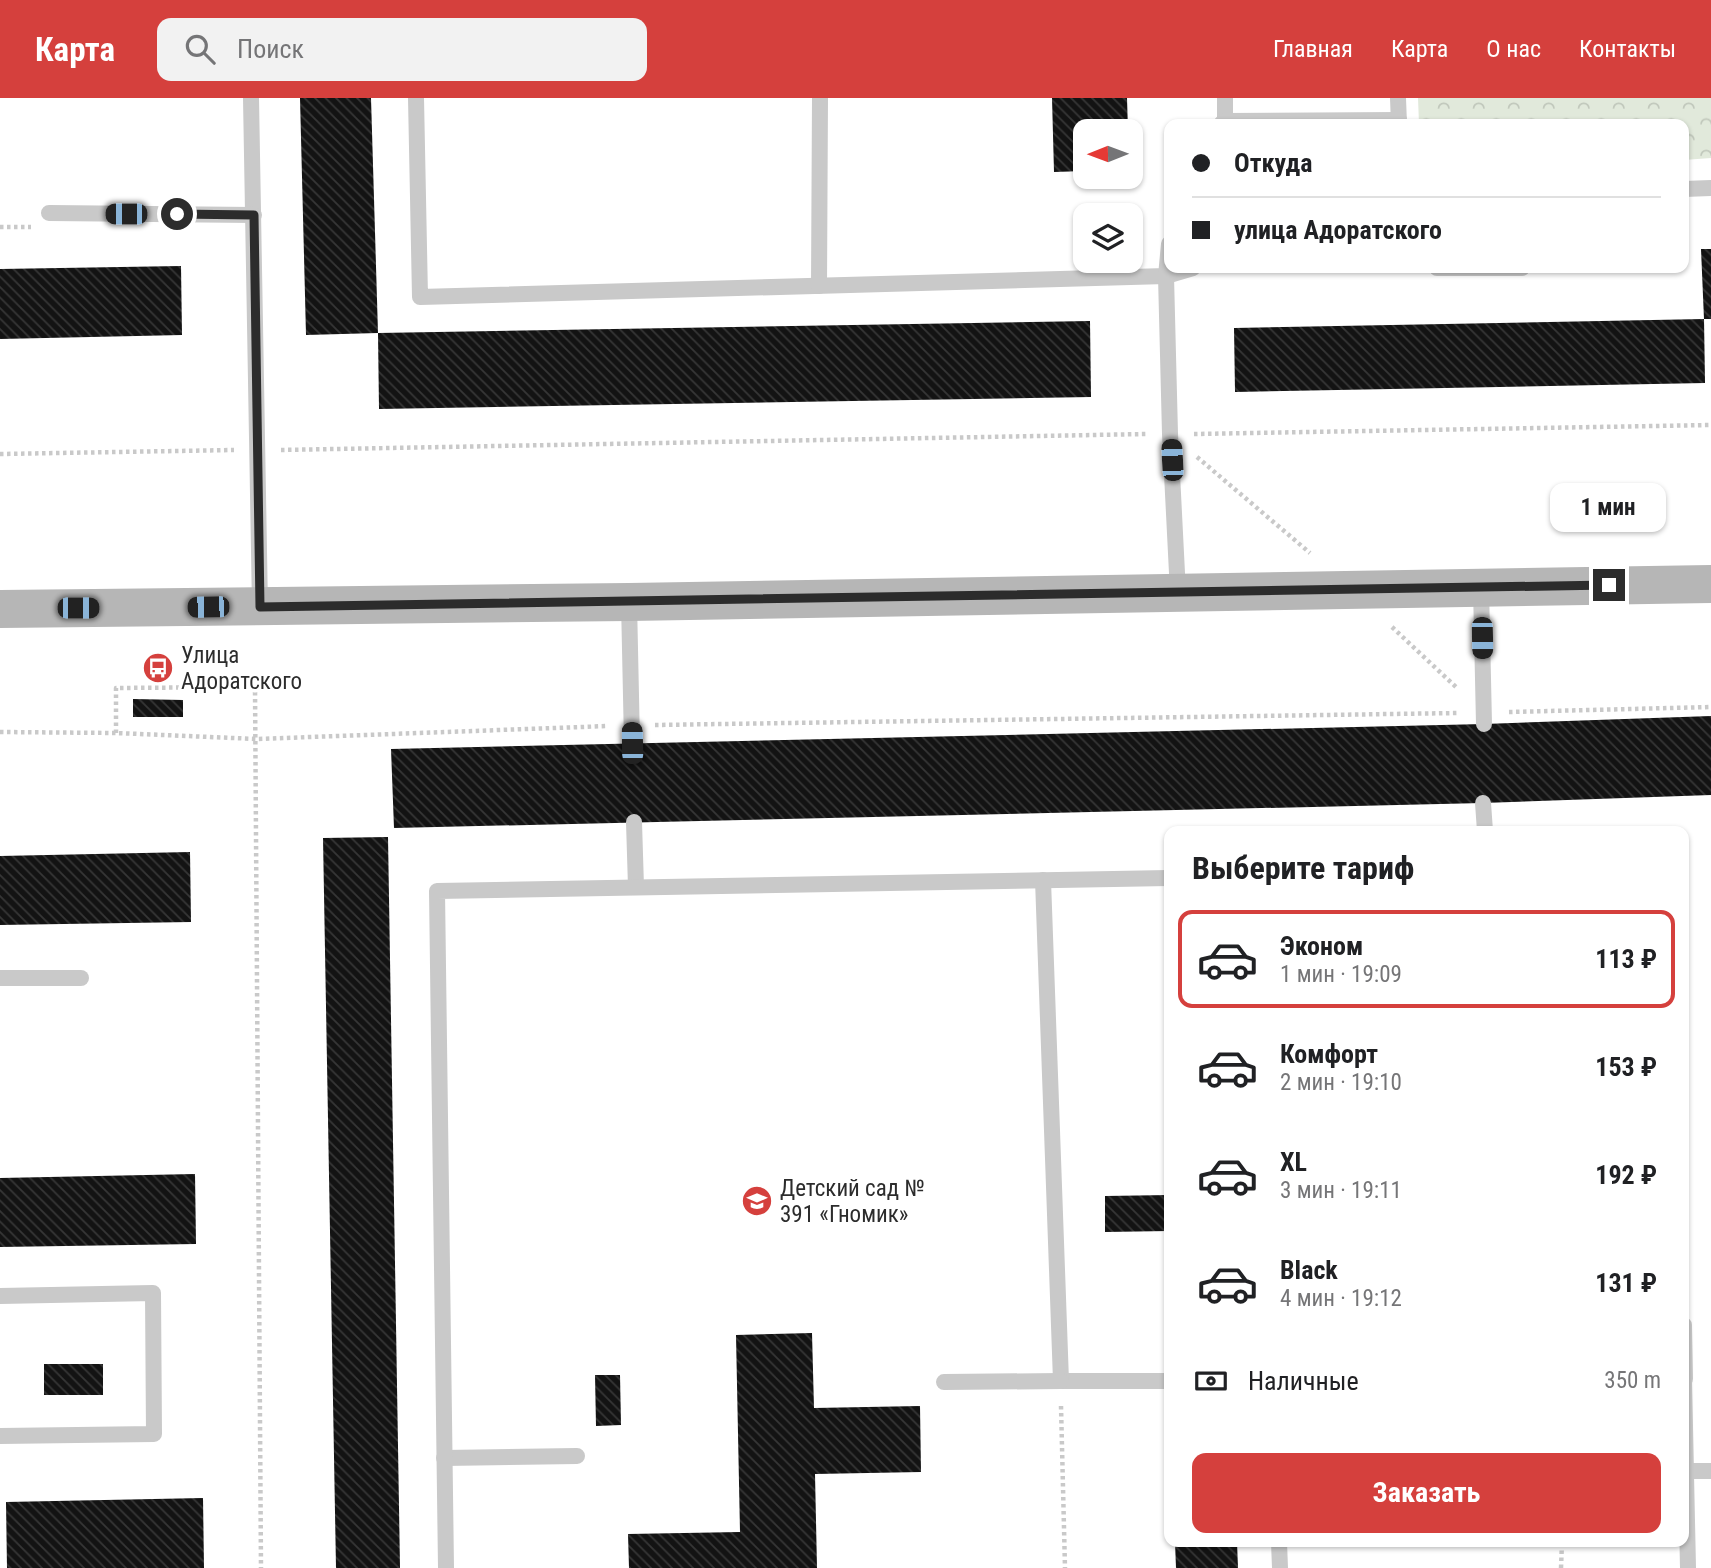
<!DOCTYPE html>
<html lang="ru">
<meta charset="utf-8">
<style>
:root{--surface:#fff;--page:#f2f2f2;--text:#202124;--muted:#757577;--line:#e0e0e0;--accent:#d5403d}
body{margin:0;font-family:"Roboto Condensed",sans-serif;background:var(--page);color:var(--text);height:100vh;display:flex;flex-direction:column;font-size:26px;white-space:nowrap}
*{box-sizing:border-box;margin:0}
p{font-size:23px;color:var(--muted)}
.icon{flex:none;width:38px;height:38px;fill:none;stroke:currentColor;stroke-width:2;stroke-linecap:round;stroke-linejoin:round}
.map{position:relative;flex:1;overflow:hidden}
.sheet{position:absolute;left:1164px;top:728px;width:525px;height:721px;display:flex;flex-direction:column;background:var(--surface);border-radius:14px;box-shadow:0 2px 5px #0004}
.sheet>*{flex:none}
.guide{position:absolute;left:1164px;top:21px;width:525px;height:154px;border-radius:14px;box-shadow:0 2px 5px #0004;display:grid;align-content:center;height:154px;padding:0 28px;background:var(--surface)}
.needle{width:46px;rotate:269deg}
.tools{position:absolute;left:1073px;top:21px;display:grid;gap:14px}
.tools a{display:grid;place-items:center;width:70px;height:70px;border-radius:14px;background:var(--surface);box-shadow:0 2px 5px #0004;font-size:35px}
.end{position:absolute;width:32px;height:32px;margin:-16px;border:9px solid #2c2c2c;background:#fff;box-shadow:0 0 0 4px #fff}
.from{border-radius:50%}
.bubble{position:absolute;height:49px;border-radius:14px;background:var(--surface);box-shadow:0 2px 5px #0004;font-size:23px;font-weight:700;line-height:49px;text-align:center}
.car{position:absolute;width:21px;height:42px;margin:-21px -10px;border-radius:9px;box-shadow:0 0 5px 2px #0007;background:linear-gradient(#222 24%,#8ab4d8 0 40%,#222 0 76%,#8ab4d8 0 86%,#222 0)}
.guide b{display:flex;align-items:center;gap:24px;height:66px;font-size:26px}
.guide b+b{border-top:2px solid var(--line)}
.guide i{width:18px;height:18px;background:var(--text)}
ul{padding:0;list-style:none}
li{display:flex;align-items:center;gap:21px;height:98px;margin:0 14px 10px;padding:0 14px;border:4px solid transparent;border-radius:14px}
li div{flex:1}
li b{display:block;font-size:26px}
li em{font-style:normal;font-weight:700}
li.selected{border-color:var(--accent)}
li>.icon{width:63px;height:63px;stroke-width:1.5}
h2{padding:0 28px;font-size:32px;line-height:84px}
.pay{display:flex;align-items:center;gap:18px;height:77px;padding:0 28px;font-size:26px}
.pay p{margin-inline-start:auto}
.button{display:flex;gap:14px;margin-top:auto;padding:14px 28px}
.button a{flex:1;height:80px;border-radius:14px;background:var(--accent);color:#fff;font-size:28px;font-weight:700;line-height:80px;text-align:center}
header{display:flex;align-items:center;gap:42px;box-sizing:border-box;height:98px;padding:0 35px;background:var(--accent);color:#fff}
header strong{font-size:33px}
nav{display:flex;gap:38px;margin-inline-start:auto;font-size:24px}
.search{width:490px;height:63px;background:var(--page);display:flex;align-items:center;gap:18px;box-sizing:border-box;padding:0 24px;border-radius:14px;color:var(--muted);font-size:26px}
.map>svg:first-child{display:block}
</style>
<header>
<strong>Карта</strong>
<div class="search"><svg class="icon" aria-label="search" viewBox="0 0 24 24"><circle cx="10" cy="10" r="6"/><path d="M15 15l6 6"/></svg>Поиск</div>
<nav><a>Главная</a><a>Карта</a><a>О нас</a><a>Контакты</a></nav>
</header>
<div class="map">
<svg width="1711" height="1470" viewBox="0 0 1711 1470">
<defs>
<pattern id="park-crowns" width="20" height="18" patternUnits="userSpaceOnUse" patternTransform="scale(1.75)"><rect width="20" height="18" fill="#e1e9db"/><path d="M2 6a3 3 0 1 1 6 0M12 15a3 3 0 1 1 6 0" fill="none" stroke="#c1c8bc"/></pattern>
<pattern id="building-back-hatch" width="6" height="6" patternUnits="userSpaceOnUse" patternTransform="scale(1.75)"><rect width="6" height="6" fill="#131313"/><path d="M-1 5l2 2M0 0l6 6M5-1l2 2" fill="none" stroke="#363636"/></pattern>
</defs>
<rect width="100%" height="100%" fill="#fff"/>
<path fill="url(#park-crowns)" d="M1418 0H1711V60L1684 62V26H1419Z"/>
<g fill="url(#building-back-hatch)">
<path d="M300 0H371L378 235 306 237Z"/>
<path d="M1052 0H1127L1128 33H1085V73L1054 74Z"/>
<path d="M1701 151H1711V221H1704Z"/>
<path d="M181 168 182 237 0 241V171Z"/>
<path d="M1704 221 1705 285 1235 294 1234 230Z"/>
<path d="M1090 223 1091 299 379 311 378 235Z"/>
<path d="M133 601 183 602V619H133Z"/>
<path d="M1711 618V697L1483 705 394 730 391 651 1484 626Z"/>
<path d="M388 739 400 1470H336L323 740Z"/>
<path d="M190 754 191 824 0 827V758Z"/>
<path d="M195 1076 196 1146 0 1149V1080Z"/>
<path d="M1169 1097V1133L1105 1134V1098Z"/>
<path d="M812 1235 814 1310 920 1308 921 1374 815 1376 817 1470H629L628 1436 740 1434 736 1237Z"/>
<rect x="44" y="1266" width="59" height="31"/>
<path d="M595 1277H620L621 1327 596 1328Z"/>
<path d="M203 1400 204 1470H7L6 1404Z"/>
<path d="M1175 1444H1237L1238 1470H1176Z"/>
</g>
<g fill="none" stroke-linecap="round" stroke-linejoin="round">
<g stroke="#c9c9c9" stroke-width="4.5" stroke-dasharray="3.5 3.5" stroke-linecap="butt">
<path d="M0 129H31"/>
<path d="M1194 336 1711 327"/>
<path d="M281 352 1147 336"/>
<path d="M0 356 234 352"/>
<path d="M1197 359 1310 455"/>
<path d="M1392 529 1457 590"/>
<path d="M1509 614 1711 609"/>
<path d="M655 627 1458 615"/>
<path d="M0 634 116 635 257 641 608 628"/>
<path d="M116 635V590L255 589 261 1470"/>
<path d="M1061 1308 1065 1470"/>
<path d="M1561 1470 1562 1444"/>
</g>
<g stroke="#c9c9c9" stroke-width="16">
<path d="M251 0 260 509"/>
<path d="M416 0 420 199 1166 178 1193 170"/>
<path d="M1225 0V23"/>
<path d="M1398 0 1399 26"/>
<path d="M1221 26 1225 23 1399 22"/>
<path d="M1684 91 1711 90"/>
<path d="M49 115 254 117"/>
<path d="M1169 146 1166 178 1170 336 1178 495"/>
<path d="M1437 170H1522"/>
<path d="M819 188 820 0"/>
<path d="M1481 490 1484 626"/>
<path d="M629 504 632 645"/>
<path d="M1483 705 1485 733"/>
<path d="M634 724 636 789"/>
<path d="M1043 782 1061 1283H1169"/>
<path d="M0 880H81"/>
<path d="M0 1198 153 1195 154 1336 0 1338"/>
<path d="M1684 1227 1685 1281"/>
<path d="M1684 1281 1688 1470"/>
<path d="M944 1284 1061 1283"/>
<path d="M444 1360 577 1358"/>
<path d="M1687 1373H1711"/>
<path d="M1279 1444 1280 1470"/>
<path d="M446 1470 437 793 1169 780"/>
</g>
<path stroke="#b6b6b6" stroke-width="38" d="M0 511 629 504 1711 486"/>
</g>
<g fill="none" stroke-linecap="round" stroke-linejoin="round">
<path stroke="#2c2c2c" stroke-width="9" d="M177 116 254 117 260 509 1609 487"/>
</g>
<defs>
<g id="bus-disc" transform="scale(1.575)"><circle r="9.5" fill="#d5403d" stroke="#fff"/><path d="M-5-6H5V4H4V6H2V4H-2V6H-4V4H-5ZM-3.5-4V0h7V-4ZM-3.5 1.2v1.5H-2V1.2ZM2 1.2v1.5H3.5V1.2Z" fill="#fff"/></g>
<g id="school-disc" transform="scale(1.575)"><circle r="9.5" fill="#d5403d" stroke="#fff"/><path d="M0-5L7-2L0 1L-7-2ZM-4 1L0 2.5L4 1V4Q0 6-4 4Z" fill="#fff"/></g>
</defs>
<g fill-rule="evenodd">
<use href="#bus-disc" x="158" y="570"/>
<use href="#school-disc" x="757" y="1103"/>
</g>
<g text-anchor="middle" stroke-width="7" stroke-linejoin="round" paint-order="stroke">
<g font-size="23" fill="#2c2c2c" stroke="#fff" text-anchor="start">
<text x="181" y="565">Улица<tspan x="181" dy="26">Адоратского</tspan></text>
<text x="780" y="1098">Детский сад №<tspan x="780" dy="26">391 «Гномик»</tspan></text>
</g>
</g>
</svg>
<div class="tools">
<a><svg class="needle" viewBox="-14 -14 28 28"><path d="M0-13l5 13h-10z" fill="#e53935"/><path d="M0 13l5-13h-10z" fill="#757577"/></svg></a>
<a><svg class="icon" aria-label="layers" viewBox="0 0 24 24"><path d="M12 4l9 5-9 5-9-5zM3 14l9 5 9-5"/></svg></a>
</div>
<i class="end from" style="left:177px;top:116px"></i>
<i class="end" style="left:1609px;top:487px"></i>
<div class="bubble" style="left:1550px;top:385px;width:116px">1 мин</div>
<i class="car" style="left:126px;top:116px;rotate:270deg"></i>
<i class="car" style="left:1172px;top:362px;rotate:357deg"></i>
<i class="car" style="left:208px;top:509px;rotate:269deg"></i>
<i class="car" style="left:78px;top:510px;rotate:90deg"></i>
<i class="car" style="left:1482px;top:540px;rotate:179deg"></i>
<i class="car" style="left:632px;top:645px;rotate:359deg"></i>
<div class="guide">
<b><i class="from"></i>Откуда</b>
<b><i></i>улица Адоратского</b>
</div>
<section class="sheet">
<h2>Выберите тариф</h2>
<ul>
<li class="selected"><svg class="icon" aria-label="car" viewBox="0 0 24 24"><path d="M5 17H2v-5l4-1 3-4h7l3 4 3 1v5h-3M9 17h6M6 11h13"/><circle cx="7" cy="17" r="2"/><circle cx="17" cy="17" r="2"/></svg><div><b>Эконом</b><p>1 мин · 19:09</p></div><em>113 ₽</em></li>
<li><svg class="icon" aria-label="car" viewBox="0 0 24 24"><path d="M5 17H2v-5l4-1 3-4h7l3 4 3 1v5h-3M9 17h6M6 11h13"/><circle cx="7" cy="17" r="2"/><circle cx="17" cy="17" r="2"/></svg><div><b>Комфорт</b><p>2 мин · 19:10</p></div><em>153 ₽</em></li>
<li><svg class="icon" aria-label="car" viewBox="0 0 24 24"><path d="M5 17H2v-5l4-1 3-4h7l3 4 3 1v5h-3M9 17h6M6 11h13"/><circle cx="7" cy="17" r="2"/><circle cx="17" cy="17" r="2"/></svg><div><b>XL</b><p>3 мин · 19:11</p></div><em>192 ₽</em></li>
<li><svg class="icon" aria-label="car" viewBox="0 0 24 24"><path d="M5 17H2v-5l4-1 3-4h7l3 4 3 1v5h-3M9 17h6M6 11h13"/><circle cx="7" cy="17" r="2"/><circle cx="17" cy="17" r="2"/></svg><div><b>Black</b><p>4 мин · 19:12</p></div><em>131 ₽</em></li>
</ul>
<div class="pay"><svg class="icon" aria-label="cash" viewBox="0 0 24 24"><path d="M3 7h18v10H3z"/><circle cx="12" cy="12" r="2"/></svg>Наличные<p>350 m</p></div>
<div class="button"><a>Заказать</a></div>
</section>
</div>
